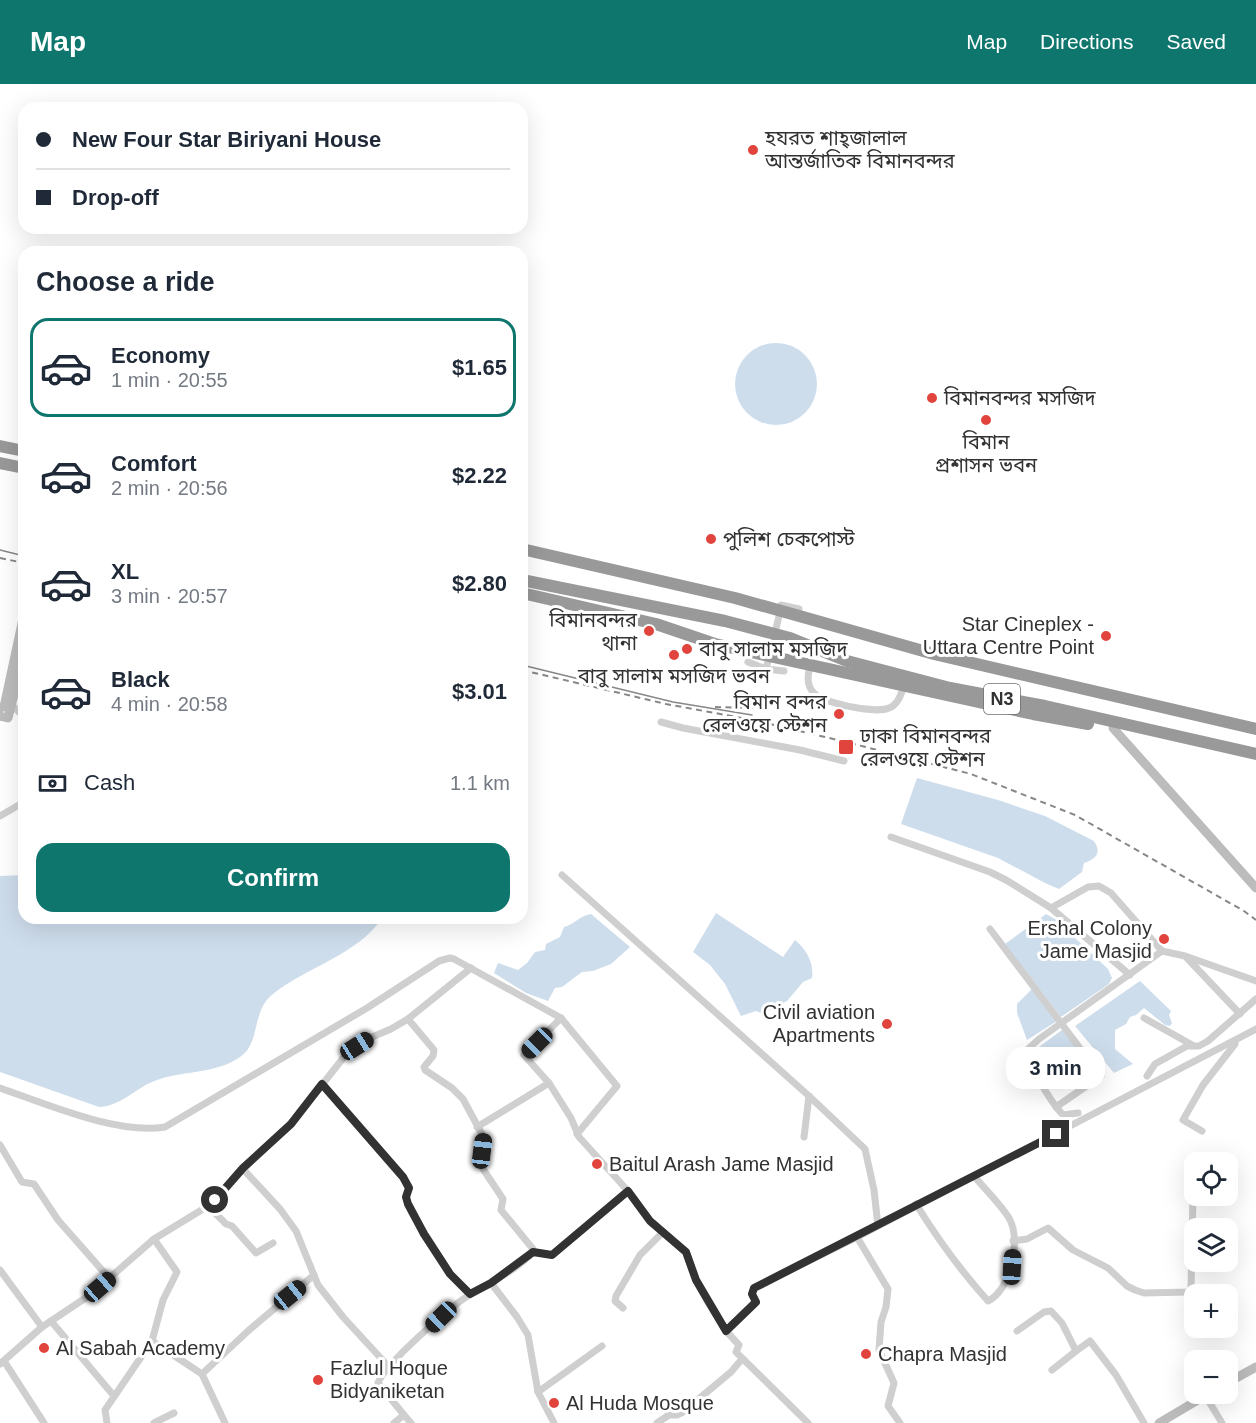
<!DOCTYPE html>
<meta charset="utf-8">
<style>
:root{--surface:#fff;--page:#f6f6f7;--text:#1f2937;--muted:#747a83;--line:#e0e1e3;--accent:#0f766e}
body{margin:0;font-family:Arial,"Noto Sans Bengali",sans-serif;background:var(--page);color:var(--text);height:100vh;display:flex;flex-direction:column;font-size:22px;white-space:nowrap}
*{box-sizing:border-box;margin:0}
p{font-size:20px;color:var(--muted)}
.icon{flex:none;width:33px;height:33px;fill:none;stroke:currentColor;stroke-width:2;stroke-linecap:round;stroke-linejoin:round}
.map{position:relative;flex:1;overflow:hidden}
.drawer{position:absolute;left:18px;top:162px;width:510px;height:678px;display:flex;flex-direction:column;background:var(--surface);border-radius:18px;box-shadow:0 6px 24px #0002}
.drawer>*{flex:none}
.top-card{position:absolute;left:18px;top:18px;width:510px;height:132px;border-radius:18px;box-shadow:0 6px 24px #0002;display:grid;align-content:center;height:132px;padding:0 18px;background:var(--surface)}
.controls{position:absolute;left:1184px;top:1068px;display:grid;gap:12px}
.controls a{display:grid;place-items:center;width:54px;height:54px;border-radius:12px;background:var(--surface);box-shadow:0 6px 24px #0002;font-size:30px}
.end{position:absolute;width:27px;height:27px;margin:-14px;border:8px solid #323232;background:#fff;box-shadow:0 0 0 3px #fff}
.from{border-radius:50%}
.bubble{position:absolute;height:42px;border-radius:18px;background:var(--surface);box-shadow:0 6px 24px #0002;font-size:20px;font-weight:600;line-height:42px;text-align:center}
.car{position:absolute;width:18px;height:36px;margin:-18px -9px;border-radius:8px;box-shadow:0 0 4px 2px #0007;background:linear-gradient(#222 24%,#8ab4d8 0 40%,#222 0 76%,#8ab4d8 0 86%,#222 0)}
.top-card b{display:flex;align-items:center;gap:21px;height:57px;font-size:22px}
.top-card b+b{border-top:2px solid var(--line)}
.top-card i{width:15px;height:15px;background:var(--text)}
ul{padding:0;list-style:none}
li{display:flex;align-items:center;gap:18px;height:99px;margin:0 12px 9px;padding:0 6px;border:3px solid transparent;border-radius:18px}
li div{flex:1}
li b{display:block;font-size:22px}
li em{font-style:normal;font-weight:600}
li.current{border-color:var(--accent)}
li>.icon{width:54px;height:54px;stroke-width:1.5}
h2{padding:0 18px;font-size:27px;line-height:72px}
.pay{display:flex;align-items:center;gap:15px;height:66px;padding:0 18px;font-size:22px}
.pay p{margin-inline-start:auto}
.action{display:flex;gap:12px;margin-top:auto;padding:12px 18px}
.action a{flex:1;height:69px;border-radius:18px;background:var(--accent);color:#fff;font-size:24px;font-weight:600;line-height:69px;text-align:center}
header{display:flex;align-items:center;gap:36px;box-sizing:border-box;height:84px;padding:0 30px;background:var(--accent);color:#fff}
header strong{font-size:28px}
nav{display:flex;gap:33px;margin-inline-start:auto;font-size:21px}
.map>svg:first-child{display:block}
</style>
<header>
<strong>Map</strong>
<nav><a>Map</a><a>Directions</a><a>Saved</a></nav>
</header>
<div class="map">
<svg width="1256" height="1339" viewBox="0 0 1256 1339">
<rect width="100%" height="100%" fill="#fff"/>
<g fill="#ceddec">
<circle cx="776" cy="300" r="41"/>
<path d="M917 694 998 716 1045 732 1094 757C1102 769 1096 775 1084 779L1082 788 1059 805 1045 799 998 774 901 740Z"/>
<path d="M24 791V834H382C359 870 305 884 273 910 251 927 261 959 240 973 215 991 179 986 152 998 133 1006 121 1022 99 1023L0 988V792Z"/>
<path d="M716 829 783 873 795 856C807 866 814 879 812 894L803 898 787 917 763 930 756 927 741 932 725 900 710 881 693 868Z"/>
<path d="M591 830 630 863 611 880 593 887 582 888 562 903 555 904 548 917 526 909 494 889 498 879 518 886 527 879 535 868 545 866 546 860 560 853 564 843C575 840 579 832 591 830Z"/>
<path d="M1046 830 1055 835 1108 885 1112 894 1109 900 1061 933 1005 860Z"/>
<path d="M1140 897 1171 927 1169 931 1172 939 1170 942 1165 941 1144 924 1136 931 1130 933 1126 940 1115 946V965L1133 980 1114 989 1075 942Z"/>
<path d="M1032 905 1057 937 1027 956 1017 929V920Z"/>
<path d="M1062 946 1087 977 1051 1001 1034 975 1036 965Z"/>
</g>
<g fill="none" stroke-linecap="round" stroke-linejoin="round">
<g stroke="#cfcfcf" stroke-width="7">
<path d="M781 521 799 525"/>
<path d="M748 578 766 585 784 587"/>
<path d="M810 581C808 591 806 600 813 608 821 619 875 630 889 624 898 621 901 610 904 602"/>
<path d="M766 585 781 524"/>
<path d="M12 621 24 633"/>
<path d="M661 638 683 644 800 666 844 677"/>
<path d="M0 732 24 718"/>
<path d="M891 753 990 788 1006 796 1051 824 1088 803 1099 802 1111 809 1162 867"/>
<path d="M562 791 809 1012 865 1065 874 1106 878 1142"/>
<path d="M1051 824 1130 891"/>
<path d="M990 845 1101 992 1056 1023"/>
<path d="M1187 874 1240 930"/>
<path d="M561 934 617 1002 577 1050"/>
<path d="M1144 934 1194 962H1199L1208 957 1256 915"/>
<path d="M408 935 434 966 433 972 424 983 425 986 452 1004 463 1015 483 1052 481 1082 503 1115 501 1126 533 1165V1168"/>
<path d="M1147 992 1155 980 1187 962H1193"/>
<path d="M322 1000 403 1093 409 1104 406 1113 408 1121 425 1150 450 1190 470 1211"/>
<path d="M0 1004C46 1020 118 1051 165 1043L367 924 439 877 450 874 454 875 561 934 524 971 549 999 571 1034 579 1053 628 1107 650 1137 686 1168 696 1196 707 1217 726 1247 739 1261 736 1268 808 1339"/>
<path d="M1078 1029 1063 1031C1051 1018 1027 981 1029 964L1039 955 1162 867 1185 872 1256 897"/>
<path d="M477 1043 549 999"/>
<path d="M1202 1047 1183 1036 1203 1001 1235 960"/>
<path d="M804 1053 809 1012"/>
<path d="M0 1061 22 1098 34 1100 58 1136 109 1194"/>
<path d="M243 1085 280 1125 296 1147 318 1201 343 1233 389 1283"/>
<path d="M916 1120C937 1154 961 1187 988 1217 1011 1206 1021 1157 1010 1136 1005 1125 983 1103 974 1092"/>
<path d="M208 1122 226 1140 232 1142 256 1169 273 1159"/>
<path d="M857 1153 888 1205 886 1223 881 1238 879 1266 894 1299 888 1322 900 1339"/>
<path d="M1013 1157 1027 1155 1048 1144 1073 1166 1108 1184 1127 1202 1135 1206 1144 1209 1188 1208 1191 1204 1193 1112"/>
<path d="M533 1168 552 1171 628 1107"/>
<path d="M0 1186 42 1243"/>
<path d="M491 1199 517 1233 528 1251 538 1308 554 1339"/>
<path d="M623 1224 615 1217 616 1212 640 1171 663 1148"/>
<path d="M51 1237 114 1312"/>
<path d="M726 1247 756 1218 752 1210 754 1204 857 1153 1256 945"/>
<path d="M1017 1247 1044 1228 1051 1227 1062 1239 1076 1267 1052 1286"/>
<path d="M152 1257 202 1290 225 1339"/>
<path d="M1076 1267 1090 1257 1116 1291 1144 1339"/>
<path d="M4 1277 44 1339"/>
<path d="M0 1280 42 1243 90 1211 154 1155 208 1122 243 1085 291 1040 344 973 357 962 372 953 391 945 408 935 471 884"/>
<path d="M202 1290 248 1247 314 1191"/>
<path d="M538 1308 602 1262"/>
<path d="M1205 1311 1222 1339"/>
<path d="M404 1331 411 1339"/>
<path d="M107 1339 105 1326 152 1257 163 1216 177 1188 154 1155"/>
<path d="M154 1339 174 1329"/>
<path d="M394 1339 404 1331 378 1299C385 1280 452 1221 471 1210 492 1197 517 1186 533 1168"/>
<path d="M657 1339 669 1331H677L683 1328 731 1288 742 1275"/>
</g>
<g stroke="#bcbcbc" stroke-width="9">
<path d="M0 624 4 623 24 530"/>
<path d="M0 632 8 634 24 572"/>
<path d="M1113 644 1256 804"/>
<path d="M1227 1299 1256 1283"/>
<path d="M1159 1339 1208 1310"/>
</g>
<g stroke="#999" stroke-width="12">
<path d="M0 362 24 367"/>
<path d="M0 379 24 384"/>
<path d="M522 465 735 514 934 570 1256 645"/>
<path d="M522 496 725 537 790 554 847 577 950 604 1045 622 1256 670"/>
<path d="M522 509 656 540 715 560 1033 630 1088 640"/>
</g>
<g stroke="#878787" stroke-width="1.5">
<path d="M0 466 24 472"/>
<path d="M522 581 673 618 752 631"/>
</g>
<g stroke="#878787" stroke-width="2" stroke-dasharray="6 4.5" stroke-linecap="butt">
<path d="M0 474 24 479"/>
<path d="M522 586 666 620 753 636 846 658 971 690 1075 731 1244 827 1256 836"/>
<path d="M715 623 754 624"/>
</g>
</g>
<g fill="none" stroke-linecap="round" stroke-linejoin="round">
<path stroke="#323232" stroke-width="8" d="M215 1116 243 1084 291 1040 322 1000 403 1093 409 1104 406 1113 408 1120 424 1150 450 1190 470 1210 491 1199 533 1168 552 1171 628 1107 650 1137 686 1168 696 1196 726 1247 756 1218 752 1210 754 1204 1056 1050"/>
</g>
<g fill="#e0443c" stroke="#fff" stroke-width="2">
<circle cx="753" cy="66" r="6"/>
<circle cx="932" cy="314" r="6"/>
<circle cx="986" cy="336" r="6"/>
<circle cx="711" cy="455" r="6"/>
<circle cx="649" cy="547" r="6"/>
<circle cx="1106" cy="552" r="6"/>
<circle cx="687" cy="565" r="6"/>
<circle cx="674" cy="571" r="6"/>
<circle cx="839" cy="630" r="6"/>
<rect x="838" y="655" width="16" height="16" rx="3"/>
<circle cx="1164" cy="855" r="6"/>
<circle cx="887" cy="940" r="6"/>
<circle cx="597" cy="1080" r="6"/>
<circle cx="44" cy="1264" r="6"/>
<circle cx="866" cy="1270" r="6"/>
<circle cx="318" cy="1296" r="6"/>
<circle cx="554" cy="1319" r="6"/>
</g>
<g text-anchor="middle" stroke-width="6" stroke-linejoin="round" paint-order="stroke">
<rect fill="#fff" stroke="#707070" stroke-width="1.5" x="984" y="600" width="36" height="30" rx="4.5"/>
<g font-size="18" font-weight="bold" fill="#323232">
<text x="1002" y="621">N3</text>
</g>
<g font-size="20" fill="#323232" stroke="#fff" text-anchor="start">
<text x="765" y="61">হযরত শাহ্‌জালাল<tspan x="765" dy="23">আন্তর্জাতিক বিমানবন্দর</tspan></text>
<text x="944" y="321">বিমানবন্দর মসজিদ</text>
<text x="986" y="365" text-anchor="middle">বিমান<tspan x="986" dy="23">প্রশাসন ভবন</tspan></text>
<text x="723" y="462">পুলিশ চেকপোস্ট</text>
<text x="637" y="543" text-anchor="end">বিমানবন্দর<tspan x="637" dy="23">থানা</tspan></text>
<text x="1094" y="547" text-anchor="end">Star Cineplex -<tspan x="1094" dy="23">Uttara Centre Point</tspan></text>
<text x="699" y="572">বাবু সালাম মসজিদ</text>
<text x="674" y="599" text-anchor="middle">বাবু সালাম মসজিদ ভবন</text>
<text x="827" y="625" text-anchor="end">বিমান বন্দর<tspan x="827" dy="23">রেলওয়ে স্টেশন</tspan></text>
<text x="860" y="659">ঢাকা বিমানবন্দর<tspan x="860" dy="23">রেলওয়ে স্টেশন</tspan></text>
<text x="1152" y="851" text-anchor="end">Ershal Colony<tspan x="1152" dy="23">Jame Masjid</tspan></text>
<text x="875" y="935" text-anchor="end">Civil aviation<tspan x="875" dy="23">Apartments</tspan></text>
<text x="609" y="1087">Baitul Arash Jame Masjid</text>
<text x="56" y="1271">Al Sabah Academy</text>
<text x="878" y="1277">Chapra Masjid</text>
<text x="330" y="1291">Fazlul Hoque<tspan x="330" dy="23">Bidyaniketan</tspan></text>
<text x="566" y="1326">Al Huda Mosque</text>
</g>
</g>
</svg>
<div class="controls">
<a><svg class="icon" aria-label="locate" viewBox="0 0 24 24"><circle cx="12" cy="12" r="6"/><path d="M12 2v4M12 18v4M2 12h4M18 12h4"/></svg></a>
<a><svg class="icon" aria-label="layers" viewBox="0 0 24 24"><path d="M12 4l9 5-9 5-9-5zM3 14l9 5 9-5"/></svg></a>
<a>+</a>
<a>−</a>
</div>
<i class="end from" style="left:215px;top:1116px"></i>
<i class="end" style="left:1056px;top:1050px"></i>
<div class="bubble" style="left:1006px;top:963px;width:99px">3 min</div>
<i class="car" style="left:537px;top:959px;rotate:225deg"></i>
<i class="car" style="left:357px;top:962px;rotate:58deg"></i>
<i class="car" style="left:482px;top:1067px;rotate:7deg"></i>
<i class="car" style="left:1012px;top:1183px;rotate:3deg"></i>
<i class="car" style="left:100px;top:1203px;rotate:49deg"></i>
<i class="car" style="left:290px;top:1211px;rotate:51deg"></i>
<i class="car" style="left:441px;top:1233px;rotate:226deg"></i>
<div class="top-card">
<b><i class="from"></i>New Four Star Biriyani House</b>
<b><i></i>Drop-off</b>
</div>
<section class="drawer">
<h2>Choose a ride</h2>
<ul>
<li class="current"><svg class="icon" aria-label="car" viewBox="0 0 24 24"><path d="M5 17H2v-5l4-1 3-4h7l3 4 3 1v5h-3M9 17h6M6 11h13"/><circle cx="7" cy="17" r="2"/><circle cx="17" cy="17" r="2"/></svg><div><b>Economy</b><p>1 min · 20:55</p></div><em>$1.65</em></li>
<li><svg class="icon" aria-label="car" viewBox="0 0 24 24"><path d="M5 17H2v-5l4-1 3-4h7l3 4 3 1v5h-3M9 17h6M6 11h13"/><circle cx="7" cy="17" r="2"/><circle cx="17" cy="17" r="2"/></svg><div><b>Comfort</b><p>2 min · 20:56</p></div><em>$2.22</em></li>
<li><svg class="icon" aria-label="car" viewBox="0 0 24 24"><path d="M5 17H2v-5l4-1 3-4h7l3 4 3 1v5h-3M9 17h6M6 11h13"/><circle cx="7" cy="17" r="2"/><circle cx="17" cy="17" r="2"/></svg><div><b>XL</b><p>3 min · 20:57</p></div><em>$2.80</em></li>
<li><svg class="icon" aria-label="car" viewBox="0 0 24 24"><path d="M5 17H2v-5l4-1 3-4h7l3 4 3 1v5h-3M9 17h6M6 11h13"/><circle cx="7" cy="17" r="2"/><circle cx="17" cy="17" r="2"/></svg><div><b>Black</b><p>4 min · 20:58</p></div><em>$3.01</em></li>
</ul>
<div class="pay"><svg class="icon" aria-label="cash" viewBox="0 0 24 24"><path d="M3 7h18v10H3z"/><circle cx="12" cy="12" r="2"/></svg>Cash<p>1.1 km</p></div>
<div class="action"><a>Confirm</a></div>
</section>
</div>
